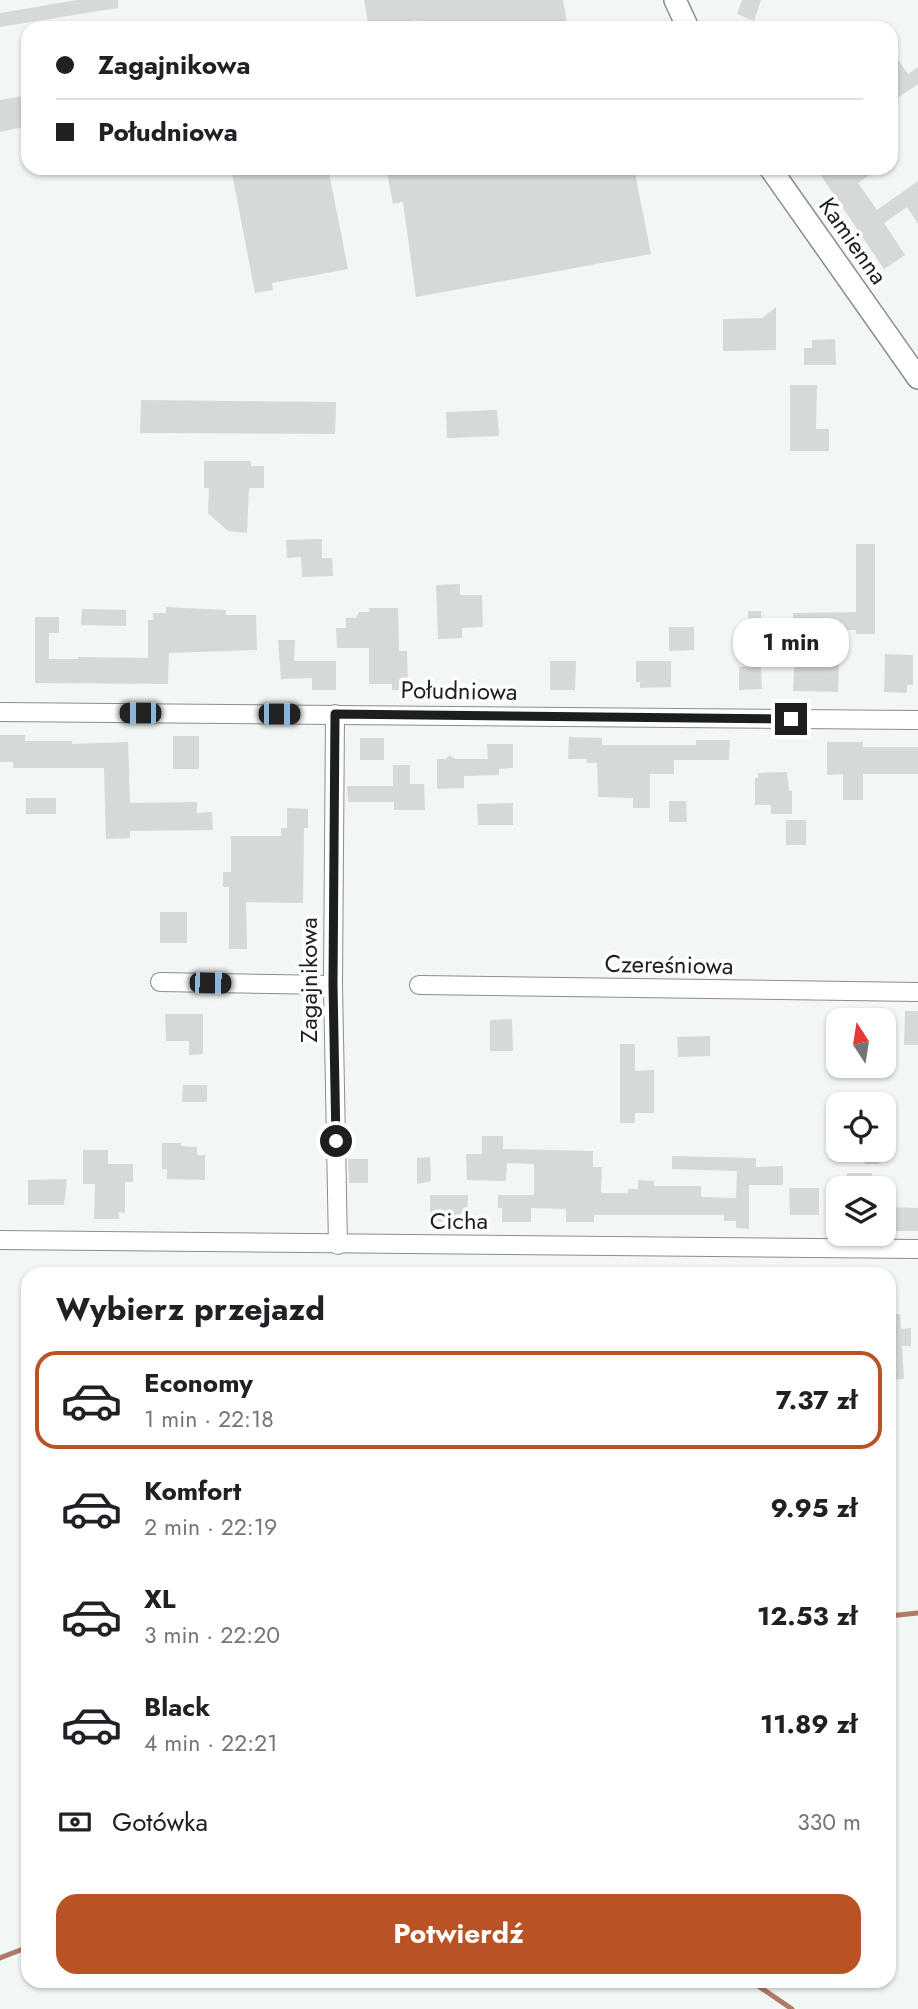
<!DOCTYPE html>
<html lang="pl">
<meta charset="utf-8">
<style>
:root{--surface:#fff;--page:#f2f2f2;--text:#202124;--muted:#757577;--line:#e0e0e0;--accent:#b95326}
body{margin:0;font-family:Jost,sans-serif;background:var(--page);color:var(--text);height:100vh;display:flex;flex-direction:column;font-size:26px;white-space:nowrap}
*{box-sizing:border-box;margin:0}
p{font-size:23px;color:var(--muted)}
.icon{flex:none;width:38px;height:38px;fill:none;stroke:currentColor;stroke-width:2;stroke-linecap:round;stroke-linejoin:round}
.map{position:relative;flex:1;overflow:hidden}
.details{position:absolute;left:21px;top:1267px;width:875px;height:721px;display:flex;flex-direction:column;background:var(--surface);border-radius:21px;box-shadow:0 2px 5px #0004}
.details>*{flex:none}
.guide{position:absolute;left:21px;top:21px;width:877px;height:154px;border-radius:21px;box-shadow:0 2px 5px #0004;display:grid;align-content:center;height:154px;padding:0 35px;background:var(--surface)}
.needle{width:46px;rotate:348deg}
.tools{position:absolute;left:826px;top:1008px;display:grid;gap:14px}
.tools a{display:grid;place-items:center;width:70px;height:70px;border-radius:14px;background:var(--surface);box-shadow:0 2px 5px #0004;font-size:35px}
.end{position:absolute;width:32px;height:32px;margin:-16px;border:9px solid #1d1e1e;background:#fff;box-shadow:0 0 0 4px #fff}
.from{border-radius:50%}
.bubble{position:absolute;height:49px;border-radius:21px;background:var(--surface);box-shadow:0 2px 5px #0004;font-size:23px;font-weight:700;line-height:49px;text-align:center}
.car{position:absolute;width:21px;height:42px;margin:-21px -10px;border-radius:9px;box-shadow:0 0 5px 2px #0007;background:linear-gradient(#222 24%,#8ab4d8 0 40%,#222 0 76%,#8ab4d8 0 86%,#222 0)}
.guide b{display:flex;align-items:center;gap:24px;height:66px;font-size:26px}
.guide b+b{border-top:2px solid var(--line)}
.guide i{width:18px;height:18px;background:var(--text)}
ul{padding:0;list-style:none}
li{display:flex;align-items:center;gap:21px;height:98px;margin:0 14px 10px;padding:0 21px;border:4px solid transparent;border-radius:21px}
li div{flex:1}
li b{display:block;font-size:26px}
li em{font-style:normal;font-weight:700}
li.current{border-color:var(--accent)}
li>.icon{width:63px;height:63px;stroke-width:1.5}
h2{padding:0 35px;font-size:32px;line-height:84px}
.pay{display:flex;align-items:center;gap:18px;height:77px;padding:0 35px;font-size:26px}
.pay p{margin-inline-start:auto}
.button{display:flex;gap:14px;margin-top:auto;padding:14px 35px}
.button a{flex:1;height:80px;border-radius:21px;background:var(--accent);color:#fff;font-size:28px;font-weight:700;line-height:80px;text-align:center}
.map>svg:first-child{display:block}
</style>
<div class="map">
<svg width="918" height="2009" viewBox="0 0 918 2009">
<rect width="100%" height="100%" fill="#f2f6f5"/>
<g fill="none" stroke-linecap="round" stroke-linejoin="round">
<g stroke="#b07b66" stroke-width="5">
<path d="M889 1616 918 1613"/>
<path d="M0 1958 28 1947"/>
<path d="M751 1981 792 2009"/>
</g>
</g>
<g fill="#d5d9d9">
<path d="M77 0H118V8L0 27V13Z"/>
<path d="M364 0H563L568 28H418L417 20 369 28Z"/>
<path d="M742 0H761L754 21 737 14Z"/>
<path d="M891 50 908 74 918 67V84L896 99 891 91Z"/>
<path d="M28 95V126L0 132V100Z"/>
<path d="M231 168H328L348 269 272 283 273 290 255 293Z"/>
<path d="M386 168H634L651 254 416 297 403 202 393 204Z"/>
<path d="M816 168H880L858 183 877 210 918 181V224L907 207 884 223 905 255 884 269Z"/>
<path d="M776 307V350L723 351V319L762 318Z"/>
<path d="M835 339 836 365H804V348H812V340Z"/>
<path d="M790 385H817L816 429H829V451H790Z"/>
<path d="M141 400 336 402 335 434 140 433Z"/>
<path d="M497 410 499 436 447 438 446 412Z"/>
<path d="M204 461H251V466H264V488H249L247 533 228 531 208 513 209 488H204Z"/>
<path d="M322 539V558H332L333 576 302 577 301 557 287 558 286 540Z"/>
<path d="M856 544H875V634H856V630H815L814 660 825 659V665H839L838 692 793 691 796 630H793V613L856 612Z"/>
<path d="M460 584V595H482L483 627 462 628V638L438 639 436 585Z"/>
<path d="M166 607 226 610V615H256L257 650 169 653 168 684 35 683V617H59V633H49V659H78V657L148 658V620H153V613H166Z"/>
<path d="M369 608H398L399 651H407L408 690H392V684H369V648H337L336 628H346V618H356L359 612H369Z"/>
<path d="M82 609 126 610V626L81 625Z"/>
<path d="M748 611H761L762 646H748Z"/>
<path d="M669 627H694V650L669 651Z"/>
<path d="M278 640H295L294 661H336V690H312V678L281 679Z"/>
<path d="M885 654 913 655V685H907V693L884 692Z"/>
<path d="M550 661H576L575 690H550Z"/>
<path d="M636 661H671V687L640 688V682H636Z"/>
<path d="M761 666 762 689 739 690V667Z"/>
<path d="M0 735H25V741H72V744L128 742 130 803 197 802V813L212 812 213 830 130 831V838L106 839 104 768H13V762H0Z"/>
<rect x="173" y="736" width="26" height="33"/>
<path d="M569 737 602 738V745H696V740H730L729 760H674V774H650V808H633V798L598 797 597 763H586L587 759H568Z"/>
<rect x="360" y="738" width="24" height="22"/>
<path d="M827 742H863V747H918V774H863V800H843V774L827 775Z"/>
<path d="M487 744H513V768L499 769V775L464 776V788L437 789V759H446L450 755 455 759H488Z"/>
<path d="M393 765H410V784H424L425 810H394V802H348L347 786H393Z"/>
<path d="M787 772 789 791 792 790V814H771V805H755V778H758V773Z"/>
<rect x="26" y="798" width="30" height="16"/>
<path d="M669 801H686L687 822H669Z"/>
<path d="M513 803V825H478L477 804Z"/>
<path d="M287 808 308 809V828H304L303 903 246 902 247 949H229V887H223V872H231V836H281V828H287Z"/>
<rect x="786" y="820" width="20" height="25"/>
<rect x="160" y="912" width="27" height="31"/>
<path d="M905 1011H918V1045H904Z"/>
<path d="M165 1014H203V1054L189 1055V1041H166Z"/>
<path d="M512 1019 513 1051H490V1020Z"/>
<path d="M710 1036V1056L678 1057 677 1037Z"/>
<path d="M620 1044H635V1071L654 1070V1113H635V1123H620Z"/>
<path d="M183 1085H207V1102H182Z"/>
<path d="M482 1136H503V1149L593 1151V1167H602L601 1193H628V1189H638V1180L654 1181V1186H701V1197L736 1198 737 1171 672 1169V1156L756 1158V1167L783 1166V1185H749V1229L736 1228V1221H724V1215H594V1222H566V1209L531 1208V1222H502V1208H498V1195H534V1164L507 1163 506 1181 467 1180 466 1154H482Z"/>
<path d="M162 1143H181V1146L197 1147V1155H205V1180L167 1179V1169H162Z"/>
<path d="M83 1150H108V1164H133V1182H125V1213L119 1212V1219H94L95 1184H83Z"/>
<rect x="865" y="1150" width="14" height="14"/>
<path d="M430 1157 431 1181 417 1184V1158Z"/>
<path d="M348 1159H368V1183H349Z"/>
<rect x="847" y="1173" width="25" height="15"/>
<path d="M67 1179 64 1205H28V1180Z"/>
<path d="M789 1188H819V1215H790Z"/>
<path d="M430 1195H468L467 1213 461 1212V1222L430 1221Z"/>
<path d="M889 1207 918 1208V1231H889Z"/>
<path d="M900 1314 901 1329 911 1328V1346H902L904 1379 889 1380V1315Z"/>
</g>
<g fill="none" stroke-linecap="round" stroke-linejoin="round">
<g stroke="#8a8e8d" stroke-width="20">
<g id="minor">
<path d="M0 712 918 720"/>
<path d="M335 714 333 985 338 1245"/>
<path d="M160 982 333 985"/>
<path d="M419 985 918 992"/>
<path d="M0 1240 918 1249"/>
</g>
</g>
<g stroke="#8a8e8d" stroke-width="24">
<g id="tertiary">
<path d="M675 0 688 28"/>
<path d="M770 168 918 378"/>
</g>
</g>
<use href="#minor" stroke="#fff" stroke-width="18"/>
<use href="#tertiary" stroke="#fff" stroke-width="21"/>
</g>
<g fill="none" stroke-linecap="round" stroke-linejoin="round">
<path stroke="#1d1e1e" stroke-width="9" d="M336 1141 333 985 335 714 791 719"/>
</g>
<g text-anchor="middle" stroke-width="7" stroke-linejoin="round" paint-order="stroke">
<g font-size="24" fill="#1d1e1e" stroke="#fff">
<text transform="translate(853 241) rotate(55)" y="8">Kamienna</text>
<text transform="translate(459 691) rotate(1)" y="8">Południowa</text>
<text transform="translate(669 965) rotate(1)" y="8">Czereśniowa</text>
<text transform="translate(309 980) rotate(-90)" y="8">Zagajnikowa</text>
<text x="459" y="1229">Cicha</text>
</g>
</g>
</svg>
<div class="tools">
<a><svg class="needle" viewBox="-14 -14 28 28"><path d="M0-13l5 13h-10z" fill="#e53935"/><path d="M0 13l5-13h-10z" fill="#757577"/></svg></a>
<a><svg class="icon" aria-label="locate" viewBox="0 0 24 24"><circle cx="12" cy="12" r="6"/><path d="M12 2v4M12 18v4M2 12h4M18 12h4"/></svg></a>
<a><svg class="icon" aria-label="layers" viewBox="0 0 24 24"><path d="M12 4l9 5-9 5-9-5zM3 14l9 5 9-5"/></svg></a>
</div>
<i class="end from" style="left:336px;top:1141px"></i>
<i class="end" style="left:791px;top:719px"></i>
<div class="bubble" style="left:733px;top:618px;width:116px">1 min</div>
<i class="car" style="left:140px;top:713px;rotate:270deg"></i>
<i class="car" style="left:279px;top:714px;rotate:90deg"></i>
<i class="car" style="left:210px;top:983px;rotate:91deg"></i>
<div class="guide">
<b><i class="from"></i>Zagajnikowa</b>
<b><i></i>Południowa</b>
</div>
<section class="details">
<h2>Wybierz przejazd</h2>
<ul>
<li class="current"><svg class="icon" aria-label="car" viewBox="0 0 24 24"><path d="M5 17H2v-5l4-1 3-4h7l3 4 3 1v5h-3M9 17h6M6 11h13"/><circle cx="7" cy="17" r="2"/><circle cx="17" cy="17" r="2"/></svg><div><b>Economy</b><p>1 min · 22:18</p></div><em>7.37 zł</em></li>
<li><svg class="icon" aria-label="car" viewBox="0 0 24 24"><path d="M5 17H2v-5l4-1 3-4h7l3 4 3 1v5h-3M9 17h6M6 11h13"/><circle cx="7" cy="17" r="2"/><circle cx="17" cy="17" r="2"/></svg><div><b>Komfort</b><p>2 min · 22:19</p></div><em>9.95 zł</em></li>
<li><svg class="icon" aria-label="car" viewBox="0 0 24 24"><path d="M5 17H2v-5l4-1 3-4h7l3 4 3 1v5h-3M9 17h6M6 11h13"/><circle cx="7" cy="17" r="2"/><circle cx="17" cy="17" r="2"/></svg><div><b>XL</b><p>3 min · 22:20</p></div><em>12.53 zł</em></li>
<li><svg class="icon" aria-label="car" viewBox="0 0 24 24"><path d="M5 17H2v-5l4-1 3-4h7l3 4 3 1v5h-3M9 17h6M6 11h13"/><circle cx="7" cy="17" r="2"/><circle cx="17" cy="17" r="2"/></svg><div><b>Black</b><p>4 min · 22:21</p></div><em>11.89 zł</em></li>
</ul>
<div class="pay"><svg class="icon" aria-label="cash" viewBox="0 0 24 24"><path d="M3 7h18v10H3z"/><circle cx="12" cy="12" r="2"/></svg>Gotówka<p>330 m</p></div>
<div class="button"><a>Potwierdź</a></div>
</section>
</div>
